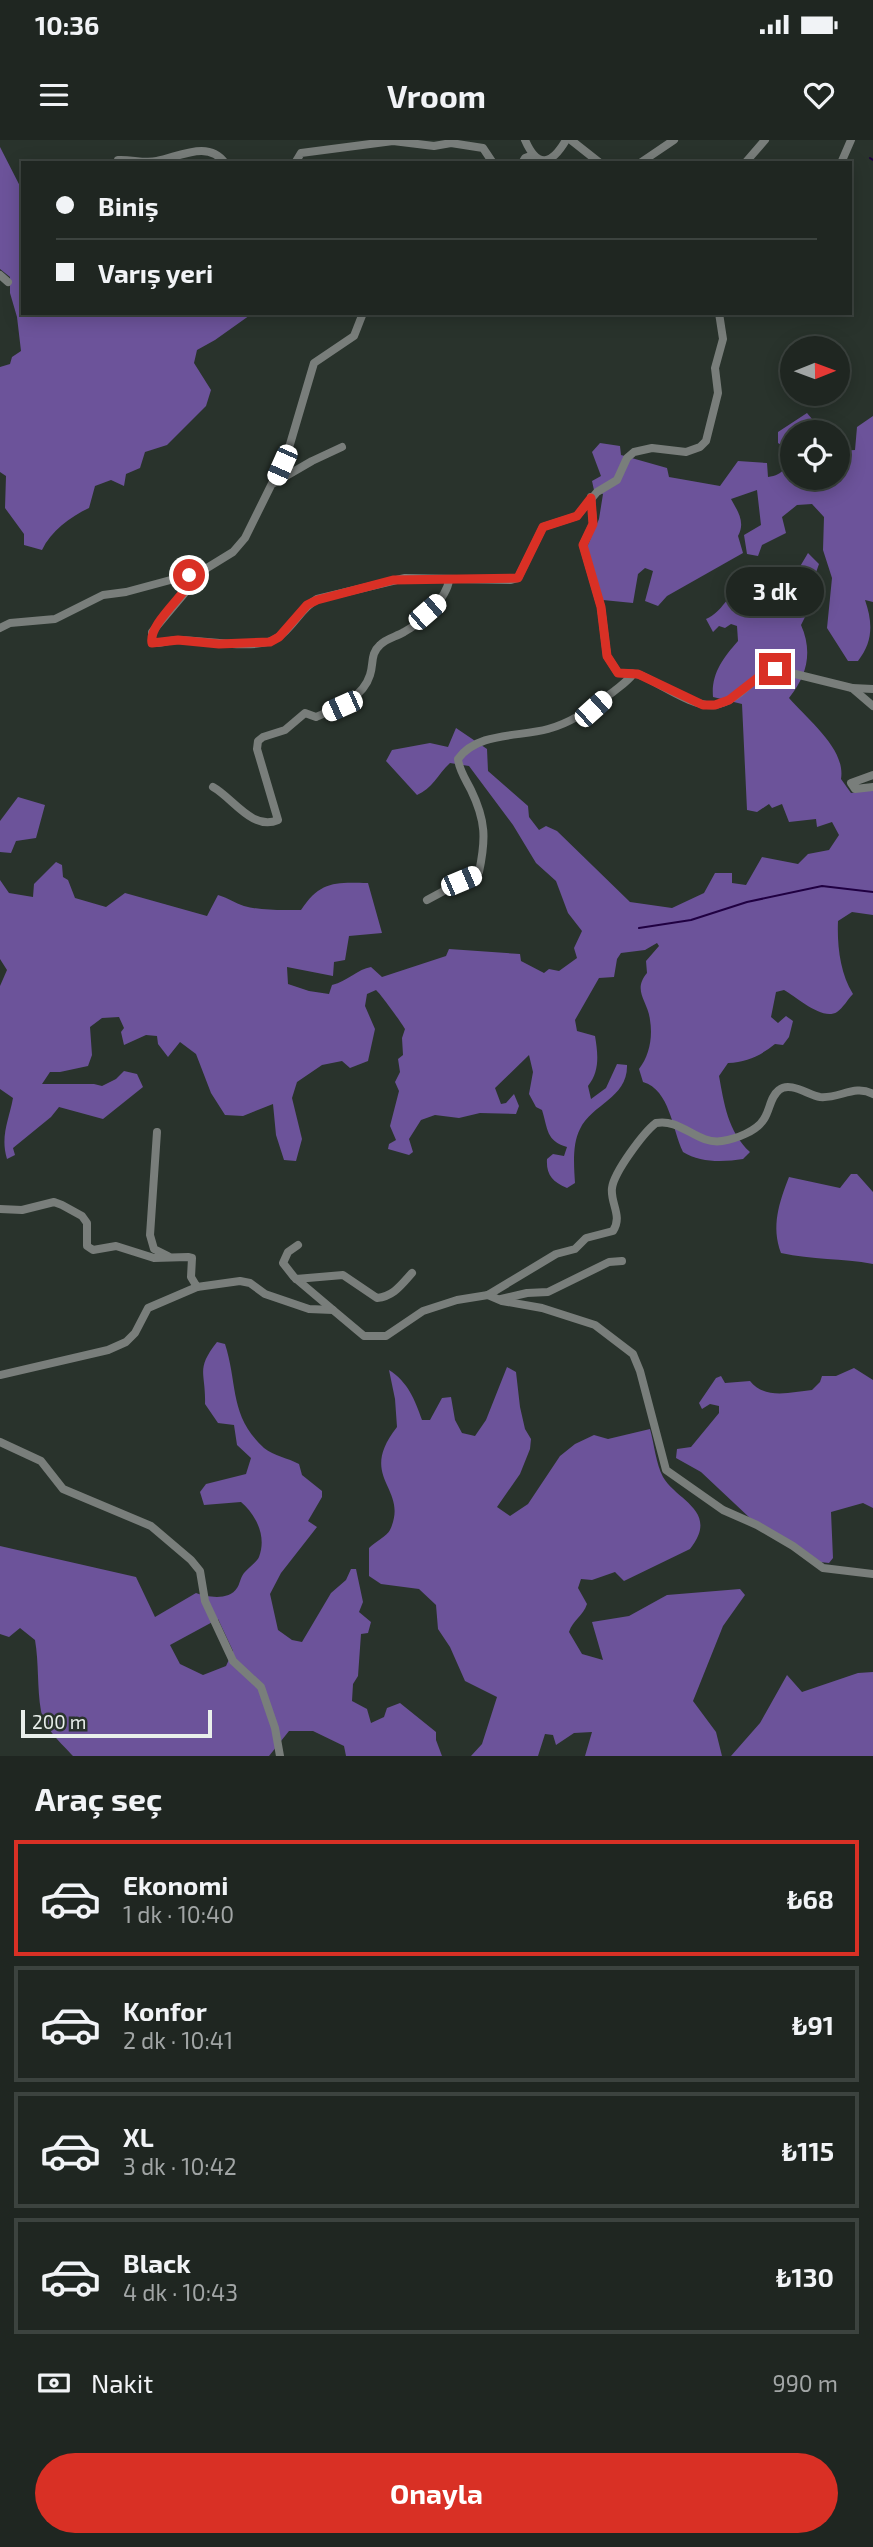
<!DOCTYPE html>
<html lang="tr">
<meta charset="utf-8">
<style>
:root{--surface:#1f2621;--page:#2c322e;--text:#f1f3f6;--muted:#a1a5a5;--line:#3c433f;--accent:#d93025}
body{margin:0;font-family:"Exo 2",sans-serif;background:var(--page);color:var(--text);height:100vh;display:flex;flex-direction:column;font-size:26px;white-space:nowrap}
*{box-sizing:border-box;margin:0}
p{font-size:23px;color:var(--muted)}
.icon{flex:none;width:38px;height:38px;fill:none;stroke:currentColor;stroke-width:2;stroke-linecap:round;stroke-linejoin:round}
.map{position:relative;height:1616px;overflow:hidden}
.sheet{display:flex;flex-direction:column;background:var(--surface);flex:1}
.sheet>*{flex:none}
.banner{position:absolute;left:21px;top:21px;width:831px;height:154px;border-radius:0px;box-shadow:0 4px 18px #0003,0 0 0 2px var(--line);display:grid;align-content:center;height:154px;padding:0 35px;background:var(--surface)}
.needle{width:46px;rotate:89deg}
.tools{position:absolute;left:780px;top:196px;display:grid;gap:14px}
.tools a{display:grid;place-items:center;width:70px;height:70px;border-radius:50%;background:var(--surface);box-shadow:0 4px 18px #0003,0 0 0 2px var(--line);font-size:35px}
.scale{position:absolute;left:21px;bottom:18px;width:191px;box-sizing:border-box;padding-left:7px;border:4px solid #e9efeb;border-top:0;font-size:19px;line-height:24px;white-space:nowrap;color:#e9efeb;-webkit-text-stroke:5px #29332c;paint-order:stroke}
.end{position:absolute;width:32px;height:32px;margin:-16px;border:9px solid #d93025;background:#fff;box-shadow:0 0 0 4px #fff}
.from{border-radius:50%}
.bubble{position:absolute;height:49px;border-radius:24px;background:var(--surface);box-shadow:0 4px 18px #0003,0 0 0 2px var(--line);font-size:23px;font-weight:700;line-height:49px;text-align:center}
.car{position:absolute;width:21px;height:42px;margin:-21px -10px;border-radius:9px;box-shadow:0 0 5px 2px #0007;background:linear-gradient(#fff 24%,#345 0 40%,#fff 0 76%,#345 0 86%,#fff 0)}
.banner b{display:flex;align-items:center;gap:24px;height:66px;font-size:26px}
.banner b+b{border-top:2px solid var(--line)}
.banner i{width:18px;height:18px;background:var(--text)}
ul{padding:0;list-style:none}
li{display:flex;align-items:center;gap:21px;height:116px;margin:0 14px 10px;padding:0 21px;border:4px solid var(--line);border-radius:0px}
li div{flex:1}
li b{display:block;font-size:26px}
li em{font-style:normal;font-weight:700}
li.selected{border-color:var(--accent)}
li>.icon{width:63px;height:63px;stroke-width:1.5}
h2{padding:0 35px;font-size:32px;line-height:84px}
.pay{display:flex;align-items:center;gap:18px;height:77px;padding:0 35px;font-size:26px}
.pay p{margin-inline-start:auto}
.cta{display:flex;gap:14px;margin-top:auto;padding:14px 35px}
.cta a{flex:1;height:80px;border-radius:42px;background:var(--accent);color:#fff;font-size:28px;font-weight:700;line-height:80px;text-align:center}
.status{display:flex;justify-content:space-between;align-items:center;height:49px;padding:0 35px;background:var(--surface);direction:ltr}
.status svg{height:19px;fill:currentColor}
header{display:flex;justify-content:space-between;align-items:center;height:91px;padding:0 35px;background:var(--surface);font-size:32px;font-weight:700}
.map>svg:first-child{display:block}
</style>
<div class="status"><b>10:36</b><svg viewBox="0 0 49 12"><path d="M0 12V9h3v3zM5 12V6h3v6zM10 12V3h3v9zM15 12V0h3v12zM26 1h20v11H26zM47 4h2v5h-2z"/></svg></div>
<header><svg class="icon" aria-label="menu" viewBox="0 0 24 24"><path d="M4 6h16M4 12h16M4 18h16"/></svg>Vroom<svg class="icon" aria-label="heart" viewBox="0 0 24 24"><path d="M12 20l-8-8c-3-5 5-10 8-4 3-6 11-1 8 4z"/></svg></header>
<div class="map">
<svg width="873" height="1616" viewBox="0 0 873 1616">
<rect width="100%" height="100%" fill="#29332c"/>
<g fill="#6c539a" fill-rule="evenodd">
<path d="M0 7 23 52V173H253L215 200 197 210 194 223 211 250 206 266 167 305 145 312 140 328 126 334 124 346 111 340 95 346 89 368C70 377 51 391 42 410L24 405V394L5 368 6 336 0 332V227L10 224 12 217 21 211 17 177 10 153V137L0 129Z"/>
<path d="M807 273 823 292H793V338H838V311L855 310 857 287 873 276V462L865 460C873 483 873 502 858 521H848L827 488 832 438 823 410 824 377 812 364 797 365 782 377 786 393 762 405 758 416 747 414 744 395 761 385 757 350 731 359C737 370 746 382 738 396L743 413 667 456 658 466 645 461 653 431 645 428 638 434 633 463 603 460 587 407 599 379 603 354 594 350 592 341 601 336 592 312 600 303 620 306 621 315 667 328 669 337 720 346 738 321 767 323 768 337C784 335 787 326 792 312L778 303V292Z"/>
<path d="M808 413 819 424 813 441 802 452 808 471 801 485C813 512 807 536 789 558 808 580 846 609 841 639L851 653 870 650 873 647V775L852 772 838 781C837 805 840 833 853 854 848 859 843 868 837 872 822 881 797 857 784 850L776 852 771 877 778 883 786 876 793 881 789 897 783 905 775 904C760 916 747 922 728 923L719 936C724 963 728 992 750 1012L743 1019C724 1022 700 1023 683 1012 672 989 670 950 643 942L639 929C649 916 653 898 650 880 648 861 632 851 647 833L646 821 659 806 657 803 645 810 621 813 617 819 614 837 599 838 575 880 577 891 595 896C598 914 600 931 588 946L591 959 606 948 617 924 627 925C628 958 592 964 580 989 572 1004 574 1027 575 1043L567 1048C552 1042 546 1034 547 1019L553 1014 564 1016 567 1007C546 1001 548 989 542 970L536 967 529 954 533 932 529 915 495 948 501 964 506 963 514 954 519 966 516 974 480 973 459 978 435 975 421 980 409 999 413 1012 409 1015 388 1009 389 1004 396 1000 390 986 399 951 395 942 400 932 398 919 403 915 402 898 405 889C401 882 379 852 376 850L367 854 365 866 375 889 368 921 350 928 342 921 322 925 297 942 292 958 302 999 296 1021 284 1020 276 995 273 964 243 976 225 975 211 953 196 914 180 902 168 917 158 904 157 896 146 895 124 905 121 892 124 888 119 877 102 878 90 887 92 915 88 926 60 932H50L42 944H94L102 946 116 939 124 931 137 934 143 947 103 979 59 967 51 977 13 1008 15 1015 7 1019C0 996 9 980 13 958L0 949V846L7 830 0 819V740L9 753 33 757 34 744 56 722 62 725 63 737 68 740 75 758 106 767 125 753 207 776 218 755C228 758 235 763 244 766 263 771 282 770 301 770 320 741 335 742 368 743L382 793 349 796 345 820 334 822 333 836 287 827 288 844 309 851 329 854 332 845C348 841 358 829 371 827L382 837 446 816 449 809 520 814 521 821 544 833 549 829 559 831 577 818 574 808 582 791 568 773 556 741 536 723 513 685 469 626 450 623C438 634 432 649 417 655L386 621 392 610 430 603 448 607 456 588 487 609 488 631 528 666 529 677 539 690 546 686 557 691 630 762 672 768 704 753 715 733H732V743L746 745 762 717 798 724 808 714 829 710 839 695 832 682 817 687 816 679 789 682 782 664 772 668 769 664 757 672 747 670 742 564 713 557C711 534 723 518 738 501L737 486 731 484 725 488 719 486 713 492 706 479C724 471 726 455 739 451L743 453 749 446 746 429 749 425 773 430 788 437 790 442H796L795 435Z"/>
<path d="M18 657 45 665 36 698 16 701 11 713 0 712V681Z"/>
<path d="M851 1034H857L873 1052V1124C842 1118 812 1120 781 1113 771 1086 779 1063 789 1037L840 1048Z"/>
<path d="M217 1202 225 1204C238 1244 229 1276 264 1308 274 1316 288 1318 299 1324L302 1335 322 1351V1357L308 1381 317 1387 281 1433 270 1454 278 1490 292 1500 302 1502 331 1453 346 1440 351 1429H356L363 1462 359 1472 371 1482 368 1493 361 1494 358 1536 353 1544 352 1561 367 1569 371 1583 384 1577 387 1568 400 1563 436 1592V1600L442 1616H346L344 1606 313 1591H289L269 1616H73C62 1604 44 1588 41 1571 37 1548 39 1523 35 1500L20 1488 9 1497 0 1494V1406L136 1437 155 1477 196 1453C207 1457 229 1461 237 1448 240 1444 240 1438 244 1433 248 1428 256 1423 259 1417 267 1396 256 1375 241 1362L204 1365 200 1352 206 1344 246 1334 251 1318 237 1305 234 1285 218 1283 205 1264C206 1232 195 1230 217 1202ZM218 1479 233 1511 226 1526 203 1535 180 1524 170 1505Z"/>
<path d="M507 1227 516 1232 520 1267 525 1289 531 1299 530 1309 520 1334 497 1367 510 1376 528 1364 560 1316 575 1304 594 1295 608 1299 650 1289C654 1303 656 1324 663 1337 677 1361 720 1371 690 1409L624 1441 615 1432 592 1440 581 1439 578 1448 587 1464C583 1476 573 1480 569 1492L582 1514 603 1520 592 1482 629 1476 667 1455 740 1449 745 1455 723 1486 693 1561 716 1592 722 1616H585L592 1592 574 1593 556 1605 553 1595 545 1594 538 1616H471L482 1604 497 1557 465 1541 450 1507 438 1489 436 1465 419 1449 381 1444 369 1436V1408C375 1402 387 1396 390 1390 410 1347 356 1339 397 1287L395 1259 389 1230C408 1242 415 1260 422 1280H430L442 1258 451 1257 455 1280 462 1293 475 1296 486 1280Z"/>
<path d="M854 1228 873 1240V1368L863 1363 831 1372 833 1418 829 1423 820 1422 751 1379 701 1332 676 1318 677 1309 691 1307 719 1273V1266L710 1264 702 1269 699 1263 716 1238 721 1236 725 1243 750 1241C765 1260 791 1252 812 1250L820 1242 822 1236H836Z"/>
<path d="M873 1532V1616H731L760 1583 787 1535 802 1552 858 1533Z"/>
</g>
<g fill="none" stroke-linecap="round" stroke-linejoin="round">
<g stroke="#200042" stroke-width="2">
<path d="M870 18 873 20"/>
<path d="M639 788 691 780 747 762 822 746 873 752"/>
</g>
<g stroke="#797e7b" stroke-width="8">
<path d="M525 0C538 30 552 24 566 0"/>
<path d="M571 0 600 23"/>
<path d="M118 20C131 19 144 24 157 21 181 16 209 0 225 23"/>
<path d="M295 23 301 13 393 1 434 6 451 3 483 8 493 23"/>
<path d="M522 23 525 18 533 15"/>
<path d="M640 23 674 0"/>
<path d="M745 23 765 0"/>
<path d="M841 23 851 0"/>
<path d="M0 135 8 142"/>
<path d="M363 173 354 196 314 223 288 311 245 398 233 412 194 436 189 448 152 492V503C160 504 169 500 178 500 202 500 258 511 277 498 293 488 300 469 317 459L405 438 511 440 518 438 543 387 577 376 597 352 617 340 627 318 634 312 652 308 686 312 700 307 706 301 718 253 715 228 723 199 719 173"/>
<path d="M274 343 312 321 342 307"/>
<path d="M591 357 593 384 583 405 601 467 607 516 618 533C625 533 633 533 640 535 660 543 693 568 715 565 740 561 752 535 775 529L852 548 873 566"/>
<path d="M0 488 10 483 55 479 103 455 126 452 189 435 194 436"/>
<path d="M852 548 873 549"/>
<path d="M873 635 851 643 855 649 873 647"/>
<path d="M213 647C233 658 252 691 278 680L257 609 258 601 263 597 285 590 305 573 316 577C337 568 363 558 370 535 374 523 370 514 380 505 387 498 396 497 404 492 421 483 447 458 449 440"/>
<path d="M427 760 479 732C486 699 486 681 471 650 466 640 459 630 458 619 477 592 519 597 548 589 574 582 592 567 613 552 620 546 627 542 633 534"/>
<path d="M157 992 150 1095 154 1109 168 1116"/>
<path d="M0 1069 22 1070 54 1062 62 1065 82 1076 87 1083V1106L93 1110 116 1106 154 1118 188 1117 192 1118 191 1137 197 1147 240 1141 250 1143 265 1154 309 1169 333 1170 364 1196H386L423 1171 457 1160 488 1155 556 1114 575 1109 586 1098 613 1091C623 1076 610 1063 612 1048 614 1032 644 992 656 983 681 978 697 1005 722 1001 736 999 757 991 764 979 770 970 770 957 779 950 790 941 808 955 820 957 839 959 855 944 873 954"/>
<path d="M298 1105 288 1112 283 1123 294 1137 333 1170"/>
<path d="M296 1139 343 1135 377 1158C394 1156 401 1145 412 1133"/>
<path d="M488 1155 502 1161 542 1168 595 1185 633 1214 640 1231 666 1330 723 1370 757 1385 793 1406 823 1428 873 1434"/>
<path d="M501 1159 527 1153 548 1152 609 1122 622 1121"/>
<path d="M0 1235 108 1210 126 1202 135 1193 148 1168 197 1147"/>
<path d="M0 1302 41 1321 63 1349 151 1386 191 1420 200 1431 205 1461 233 1521 261 1547 275 1588 280 1616"/>
</g>
</g>
<g fill="none" stroke-linecap="round" stroke-linejoin="round">
<path stroke="#d93025" stroke-width="9" d="M189 435 194 436C186 455 148 484 152 503L178 500 219 504 270 502 279 497 307 465 317 460 393 440 518 438 543 387 577 376 591 358 593 384 583 405 601 467 607 516 618 533 638 534 703 565H715L729 560 765 532 775 529"/>
</g>
</svg>
<div class="tools">
<a><svg class="needle" viewBox="-14 -14 28 28"><path d="M0-13l5 13h-10z" fill="#e53935"/><path d="M0 13l5-13h-10z" fill="#a1a5a5"/></svg></a>
<a><svg class="icon" aria-label="locate" viewBox="0 0 24 24"><circle cx="12" cy="12" r="6"/><path d="M12 2v4M12 18v4M2 12h4M18 12h4"/></svg></a>
</div>
<div class="scale">200 m</div>
<i class="end from" style="left:189px;top:435px"></i>
<i class="end" style="left:775px;top:529px"></i>
<div class="bubble" style="left:726px;top:427px;width:98px">3 dk</div>
<i class="car" style="left:282px;top:325px;rotate:204deg"></i>
<i class="car" style="left:427px;top:472px;rotate:49deg"></i>
<i class="car" style="left:342px;top:566px;rotate:246deg"></i>
<i class="car" style="left:593px;top:569px;rotate:48deg"></i>
<i class="car" style="left:461px;top:741px;rotate:67deg"></i>
<div class="banner">
<b><i class="from"></i>Biniş</b>
<b><i></i>Varış yeri</b>
</div>
</div>
<section class="sheet">
<h2>Araç seç</h2>
<ul>
<li class="selected"><svg class="icon" aria-label="car" viewBox="0 0 24 24"><path d="M5 17H2v-5l4-1 3-4h7l3 4 3 1v5h-3M9 17h6M6 11h13"/><circle cx="7" cy="17" r="2"/><circle cx="17" cy="17" r="2"/></svg><div><b>Ekonomi</b><p>1 dk · 10:40</p></div><em>₺68</em></li>
<li><svg class="icon" aria-label="car" viewBox="0 0 24 24"><path d="M5 17H2v-5l4-1 3-4h7l3 4 3 1v5h-3M9 17h6M6 11h13"/><circle cx="7" cy="17" r="2"/><circle cx="17" cy="17" r="2"/></svg><div><b>Konfor</b><p>2 dk · 10:41</p></div><em>₺91</em></li>
<li><svg class="icon" aria-label="car" viewBox="0 0 24 24"><path d="M5 17H2v-5l4-1 3-4h7l3 4 3 1v5h-3M9 17h6M6 11h13"/><circle cx="7" cy="17" r="2"/><circle cx="17" cy="17" r="2"/></svg><div><b>XL</b><p>3 dk · 10:42</p></div><em>₺115</em></li>
<li><svg class="icon" aria-label="car" viewBox="0 0 24 24"><path d="M5 17H2v-5l4-1 3-4h7l3 4 3 1v5h-3M9 17h6M6 11h13"/><circle cx="7" cy="17" r="2"/><circle cx="17" cy="17" r="2"/></svg><div><b>Black</b><p>4 dk · 10:43</p></div><em>₺130</em></li>
</ul>
<div class="pay"><svg class="icon" aria-label="cash" viewBox="0 0 24 24"><path d="M3 7h18v10H3z"/><circle cx="12" cy="12" r="2"/></svg>Nakit<p>990 m</p></div>
<div class="cta"><a>Onayla</a></div>
</section>
